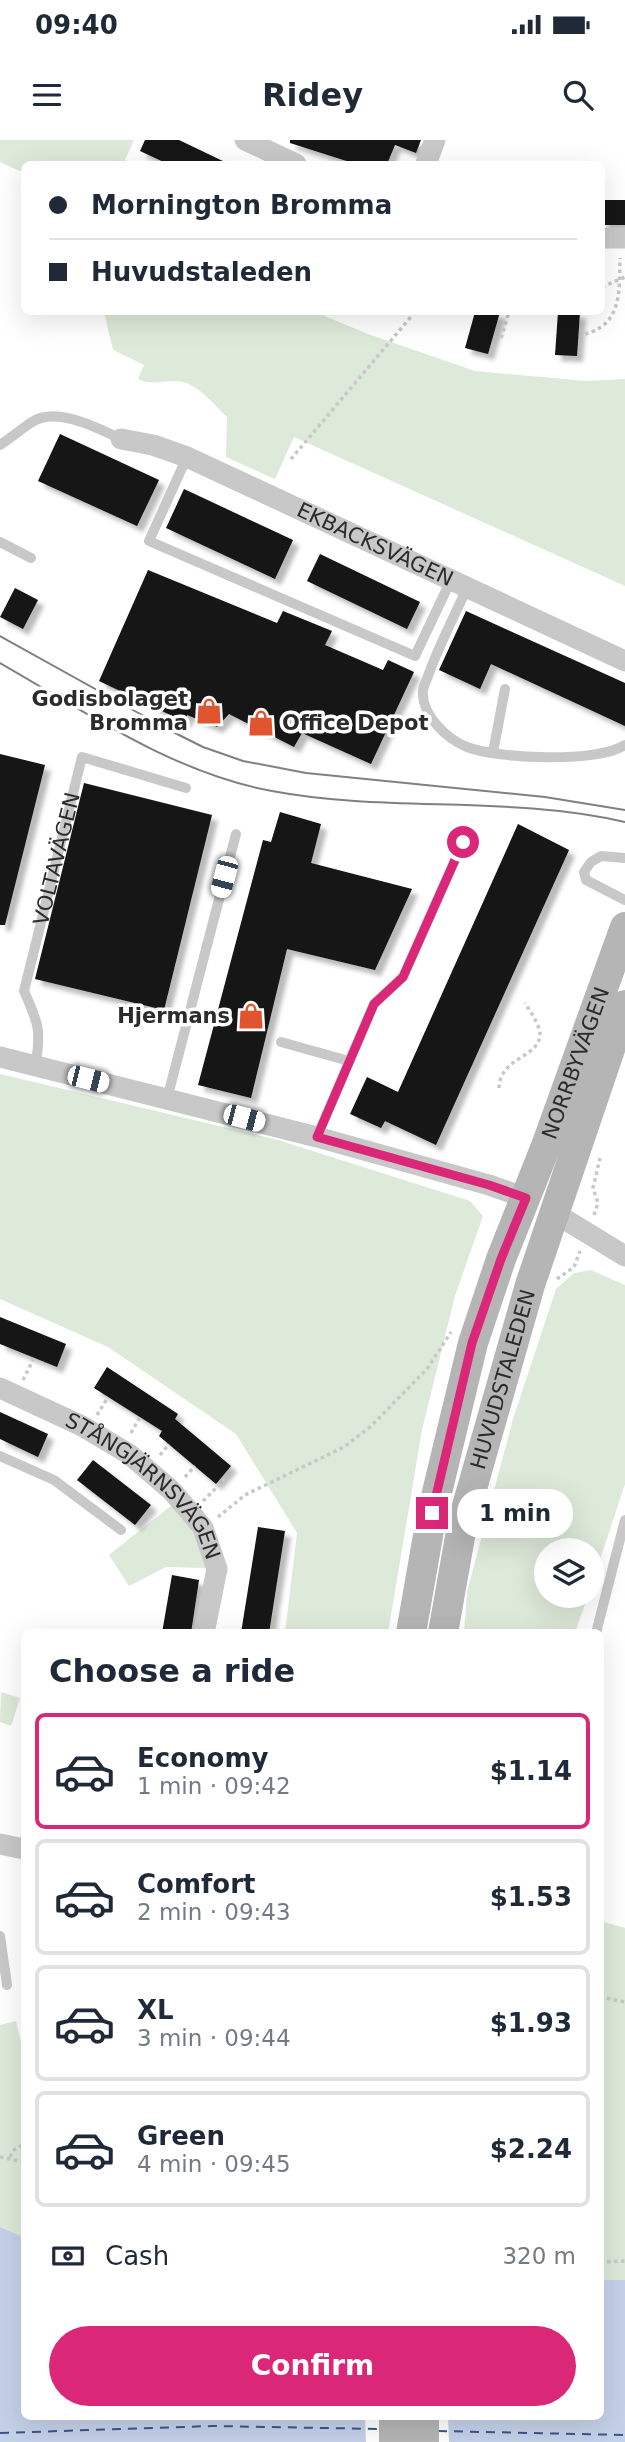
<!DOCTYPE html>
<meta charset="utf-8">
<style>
:root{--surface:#fff;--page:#f2f2f3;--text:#1f2937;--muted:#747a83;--line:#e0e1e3;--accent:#db2777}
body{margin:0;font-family:"DejaVu Sans",sans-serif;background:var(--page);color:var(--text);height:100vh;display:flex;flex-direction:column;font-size:26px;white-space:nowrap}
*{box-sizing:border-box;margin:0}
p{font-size:23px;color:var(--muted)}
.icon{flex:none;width:38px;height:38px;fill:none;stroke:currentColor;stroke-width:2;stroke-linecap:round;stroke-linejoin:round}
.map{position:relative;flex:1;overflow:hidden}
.drawer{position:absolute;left:21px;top:1489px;width:583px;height:791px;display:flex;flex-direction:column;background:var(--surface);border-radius:10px;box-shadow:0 7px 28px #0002}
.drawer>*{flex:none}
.guide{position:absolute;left:21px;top:21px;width:584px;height:154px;border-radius:10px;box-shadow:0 7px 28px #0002;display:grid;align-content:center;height:154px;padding:0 28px;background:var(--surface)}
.buttons{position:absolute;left:534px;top:1398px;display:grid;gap:14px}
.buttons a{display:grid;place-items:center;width:70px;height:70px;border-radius:50%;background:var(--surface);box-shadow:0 7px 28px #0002;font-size:35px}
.end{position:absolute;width:32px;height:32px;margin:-16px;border:9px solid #db2777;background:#fff;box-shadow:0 0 0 4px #fff}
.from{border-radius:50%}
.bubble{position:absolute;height:49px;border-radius:24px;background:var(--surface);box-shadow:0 7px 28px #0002;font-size:23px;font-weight:700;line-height:49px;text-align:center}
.car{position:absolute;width:21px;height:42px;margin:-21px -10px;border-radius:9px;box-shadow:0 0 5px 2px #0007;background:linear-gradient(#fff 24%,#345 0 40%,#fff 0 76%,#345 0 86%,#fff 0)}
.guide b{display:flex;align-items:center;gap:24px;height:66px;font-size:26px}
.guide b+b{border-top:2px solid var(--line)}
.guide i{width:18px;height:18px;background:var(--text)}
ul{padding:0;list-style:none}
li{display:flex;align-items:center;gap:21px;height:116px;margin:0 14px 10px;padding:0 14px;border:4px solid var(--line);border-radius:10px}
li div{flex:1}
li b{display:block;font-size:26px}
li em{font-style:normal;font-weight:700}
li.selected{border-color:var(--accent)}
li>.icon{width:63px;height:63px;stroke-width:1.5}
h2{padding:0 28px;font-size:32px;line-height:84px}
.pay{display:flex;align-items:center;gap:18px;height:77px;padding:0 28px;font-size:26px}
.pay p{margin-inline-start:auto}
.action{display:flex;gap:14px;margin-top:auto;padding:14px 28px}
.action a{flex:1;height:80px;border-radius:42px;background:var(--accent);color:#fff;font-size:28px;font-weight:700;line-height:80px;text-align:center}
.status{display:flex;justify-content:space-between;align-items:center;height:49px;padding:0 35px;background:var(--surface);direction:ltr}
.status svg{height:19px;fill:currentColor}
header{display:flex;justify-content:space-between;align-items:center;height:91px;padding:0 28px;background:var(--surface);font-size:32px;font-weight:700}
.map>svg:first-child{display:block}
</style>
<div class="status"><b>09:40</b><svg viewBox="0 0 49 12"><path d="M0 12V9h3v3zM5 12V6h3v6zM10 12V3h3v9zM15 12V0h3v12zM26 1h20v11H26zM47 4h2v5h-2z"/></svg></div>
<header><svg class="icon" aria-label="menu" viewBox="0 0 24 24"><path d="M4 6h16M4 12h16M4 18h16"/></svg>Ridey<svg class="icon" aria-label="search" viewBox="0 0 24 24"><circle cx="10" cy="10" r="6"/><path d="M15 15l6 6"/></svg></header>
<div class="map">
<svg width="625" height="2302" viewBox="0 0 625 2302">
<defs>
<filter id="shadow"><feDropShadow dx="6" dy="6" stdDeviation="2" flood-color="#0004"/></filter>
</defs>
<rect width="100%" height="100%" fill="#fff"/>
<g fill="#dde9d9">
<path d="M0 0H134L125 20 133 24H24V33L0 22Z"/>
<path d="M104 172H315L368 194 475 231 586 241 625 239V446L294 297 275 339 226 317 227 277C212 263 198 243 177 241 161 240 154 246 138 239L144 225 113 210Z"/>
<path d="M0 934 278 1000 470 1061 483 1076 455 1156 422 1290 388 1493H285L297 1393 236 1294 108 1207 0 1159Z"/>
<path d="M591 1130 625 1145V1344L592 1444V1410H546V1456H588L575 1493H464L467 1452 513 1279 556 1149 574 1133Z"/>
<path d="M172 1365 195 1395 207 1428 166 1427 129 1446 109 1415Z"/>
<path d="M1 1552 20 1558 11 1586 0 1582Z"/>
<path d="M600 1781 625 1788V2140H600Z"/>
<path d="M16 1881 24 1915V2097L0 2087V1885Z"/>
</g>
<path fill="#c5d1e9" d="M0 2087 24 2097V2277H600V2140H625V2302H0Z"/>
<path fill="#fff" d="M365 2277H448L449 2302H366Z"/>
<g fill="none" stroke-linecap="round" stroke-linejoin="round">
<g stroke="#3c568b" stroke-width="2" stroke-dasharray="9 7" stroke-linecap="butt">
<path d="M438 2291 625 2295"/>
<path d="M0 2293 212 2286 380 2289"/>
</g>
</g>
<g fill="#121212" filter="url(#shadow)">
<path d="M145 0H179L229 24H168L140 11Z"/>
<path d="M290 0H421L416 13 395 5 387 24H356L290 3Z"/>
<rect x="602" y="60" width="23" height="25"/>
<path d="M475 172H500L488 214 465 208Z"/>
<path d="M558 172H580L577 216 555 215Z"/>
<path d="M60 294 159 340 137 386 38 341Z"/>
<path d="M184 349 293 400 275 439 166 388Z"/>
<path d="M320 414 420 462 407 489 307 441Z"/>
<path d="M148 430 277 483 283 471 332 491 325 505 383 530 388 520 414 532 371 624 302 593 294 607 229 574 217 587 187 575 185 582 99 541Z"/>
<path d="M15 448 38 460 23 489 0 477Z"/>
<path d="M466 471 625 543V586L491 524 480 549 439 530Z"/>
<path d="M0 614 45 625 5 785H0Z"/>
<path d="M84 643 212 675 164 870 35 839Z"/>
<path d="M280 672 321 684 311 723 412 749 375 830 287 809 251 958 198 945 263 700 271 702Z"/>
<path d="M518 684 569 710 436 1005 385 981 381 988 350 974 367 937 398 952Z"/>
<path d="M0 1177 66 1204 57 1227 0 1204Z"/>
<path d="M107 1227 178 1274 175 1279 231 1326 216 1344 159 1296 162 1291 94 1248Z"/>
<path d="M0 1272 48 1294 38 1317 0 1299Z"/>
<path d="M93 1320 151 1365 135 1385 77 1340Z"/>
<path d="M258 1387 285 1391 269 1493H241Z"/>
<path d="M172 1435 199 1440 191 1493H162Z"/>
</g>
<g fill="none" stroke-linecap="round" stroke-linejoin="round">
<g stroke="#c8c8c8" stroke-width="3.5" stroke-dasharray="3.5 3.5" stroke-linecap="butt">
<path d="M602 147 625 137"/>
<path d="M585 194C623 184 619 150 620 118"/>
<path d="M501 198 509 172"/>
<path d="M291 319 415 172"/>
<path d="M499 948C500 916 541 918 540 893 539 884 530 871 525 863"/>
<path d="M594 1075 598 1063 593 1048 600 1018"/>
<path d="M557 1139 574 1127 580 1111"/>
<path d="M23 1240 34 1218"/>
<path d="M97 1275 108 1257"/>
<path d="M131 1293 140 1277"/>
<path d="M160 1315 169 1304"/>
<path d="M185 1337 195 1326"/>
<path d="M203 1361 224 1340 221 1338"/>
<path d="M218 1377 245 1355 344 1307 370 1287 427 1229 451 1192"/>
<path d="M600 1857 625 1862"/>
<path d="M0 2017 24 2022"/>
<path d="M10 2017 14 2010 24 2004"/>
<path d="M600 2122 625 2121"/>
</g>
<g stroke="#c8c8c8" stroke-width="10">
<path d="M0 305C11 298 21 289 32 282 56 266 98 288 121 299"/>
<path d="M187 317 149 401 415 516 451 440"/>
<path d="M0 402 31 418"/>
<path d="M467 448C454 477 439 505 428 536 427 540 423 546 423 551 421 575 447 599 467 607 497 619 598 623 625 605"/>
<path d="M493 612 505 549"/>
<path d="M625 718 601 716 591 722 584 732 586 740 625 760"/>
<path d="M281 902 349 921"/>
<path id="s1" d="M35 926C42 891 38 882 24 851L82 617 186 648"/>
<path d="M167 959 236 694"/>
<path d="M317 997 374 864 403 837 463 702"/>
<path d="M0 1316 54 1340 121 1390"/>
<path d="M596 1493 625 1380"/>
<path d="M0 1796 7 1845"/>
</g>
<g stroke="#c8c8c8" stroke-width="21">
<path d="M245 0 296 24"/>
<path d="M426 24 435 0"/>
<path d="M602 98H625"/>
<path id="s2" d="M121 299 153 305 187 317 625 521"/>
<path d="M0 917 317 997 489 1045 526 1058"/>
<path d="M553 1072 625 1116"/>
<path id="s3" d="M0 1248 82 1286 129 1314 171 1350 190 1372 203 1388 217 1429 204 1493"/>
<path d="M0 1704 24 1709"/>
</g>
<g stroke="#b5b5b5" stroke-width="30">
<path id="s4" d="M411 1493 432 1373 473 1203 501 1119 546 1006 625 787"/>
<path id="s5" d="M443 1493 463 1380 530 1145 625 865"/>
<path d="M394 2277V2302"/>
<path d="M424 2277V2302"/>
</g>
<g stroke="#808080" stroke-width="2">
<path d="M0 496 169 590 203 607 243 621 306 633 545 657 625 670"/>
<path d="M0 523C86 572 173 633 272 651 388 673 510 655 625 682"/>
</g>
</g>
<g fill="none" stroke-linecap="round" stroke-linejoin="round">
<path stroke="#db2777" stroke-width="9" d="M432 1373 472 1203 501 1119 526 1058 489 1045 317 997 374 864 403 837 463 702"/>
</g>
<defs>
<g id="shop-bare" transform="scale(2.1)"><path d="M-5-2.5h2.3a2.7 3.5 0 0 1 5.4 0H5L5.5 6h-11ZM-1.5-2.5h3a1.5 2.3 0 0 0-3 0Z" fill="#e05530" stroke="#fff" stroke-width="2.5" paint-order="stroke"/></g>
</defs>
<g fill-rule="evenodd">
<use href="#shop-bare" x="209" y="571"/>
<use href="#shop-bare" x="261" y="583"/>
<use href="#shop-bare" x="251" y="876"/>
</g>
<g text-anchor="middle" stroke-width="7" stroke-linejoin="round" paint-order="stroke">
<g font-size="21" fill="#2b2b2b" stroke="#fff">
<text dy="7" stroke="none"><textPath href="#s2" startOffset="276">EKBACKSVÄGEN</textPath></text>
<text dy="7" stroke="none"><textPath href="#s1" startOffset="214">VOLTAVÄGEN</textPath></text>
<text dy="7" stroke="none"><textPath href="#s4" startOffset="595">NORRBYVÄGEN</textPath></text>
<text dy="7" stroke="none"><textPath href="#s5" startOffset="261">HUVUDSTALEDEN</textPath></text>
<text dy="7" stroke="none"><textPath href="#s3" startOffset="178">STÅNGJÄRNSVÄGEN</textPath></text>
</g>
<g font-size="21" font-weight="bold" fill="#2b2b2b" stroke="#fff" text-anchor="end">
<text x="188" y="566">Godisbolaget<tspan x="188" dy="24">Bromma</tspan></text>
<text x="282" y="590" text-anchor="start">Office Depot</text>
<text x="230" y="883">Hjermans</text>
</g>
</g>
</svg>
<div class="buttons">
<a><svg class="icon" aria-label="layers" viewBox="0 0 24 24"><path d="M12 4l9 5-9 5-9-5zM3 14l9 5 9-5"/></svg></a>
</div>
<i class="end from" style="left:463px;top:702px"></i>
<i class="end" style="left:432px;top:1373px"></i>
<div class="bubble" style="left:457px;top:1349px;width:116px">1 min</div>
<i class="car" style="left:224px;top:737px;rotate:195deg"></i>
<i class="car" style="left:88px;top:939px;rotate:104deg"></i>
<i class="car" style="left:244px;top:978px;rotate:105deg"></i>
<div class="guide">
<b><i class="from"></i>Mornington Bromma</b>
<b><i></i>Huvudstaleden</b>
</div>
<section class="drawer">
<h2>Choose a ride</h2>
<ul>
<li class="selected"><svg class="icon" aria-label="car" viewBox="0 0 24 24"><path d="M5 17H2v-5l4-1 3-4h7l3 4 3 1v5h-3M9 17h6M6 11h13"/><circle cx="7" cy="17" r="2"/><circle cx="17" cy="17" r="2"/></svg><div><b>Economy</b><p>1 min · 09:42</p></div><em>$1.14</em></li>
<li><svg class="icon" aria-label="car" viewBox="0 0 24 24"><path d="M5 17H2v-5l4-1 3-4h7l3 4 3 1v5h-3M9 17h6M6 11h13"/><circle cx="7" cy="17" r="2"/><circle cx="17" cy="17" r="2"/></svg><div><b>Comfort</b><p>2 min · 09:43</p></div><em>$1.53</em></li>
<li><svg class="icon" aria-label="car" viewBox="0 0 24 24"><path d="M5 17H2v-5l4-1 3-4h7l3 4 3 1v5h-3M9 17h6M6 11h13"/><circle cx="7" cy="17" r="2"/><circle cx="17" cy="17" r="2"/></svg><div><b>XL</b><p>3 min · 09:44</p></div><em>$1.93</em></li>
<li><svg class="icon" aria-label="car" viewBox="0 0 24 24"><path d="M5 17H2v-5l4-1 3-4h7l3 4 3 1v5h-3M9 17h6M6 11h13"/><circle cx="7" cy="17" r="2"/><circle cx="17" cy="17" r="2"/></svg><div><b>Green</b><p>4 min · 09:45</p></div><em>$2.24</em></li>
</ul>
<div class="pay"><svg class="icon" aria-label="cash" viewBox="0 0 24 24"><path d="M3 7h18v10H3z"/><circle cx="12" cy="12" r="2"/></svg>Cash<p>320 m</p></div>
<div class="action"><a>Confirm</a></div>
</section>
</div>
